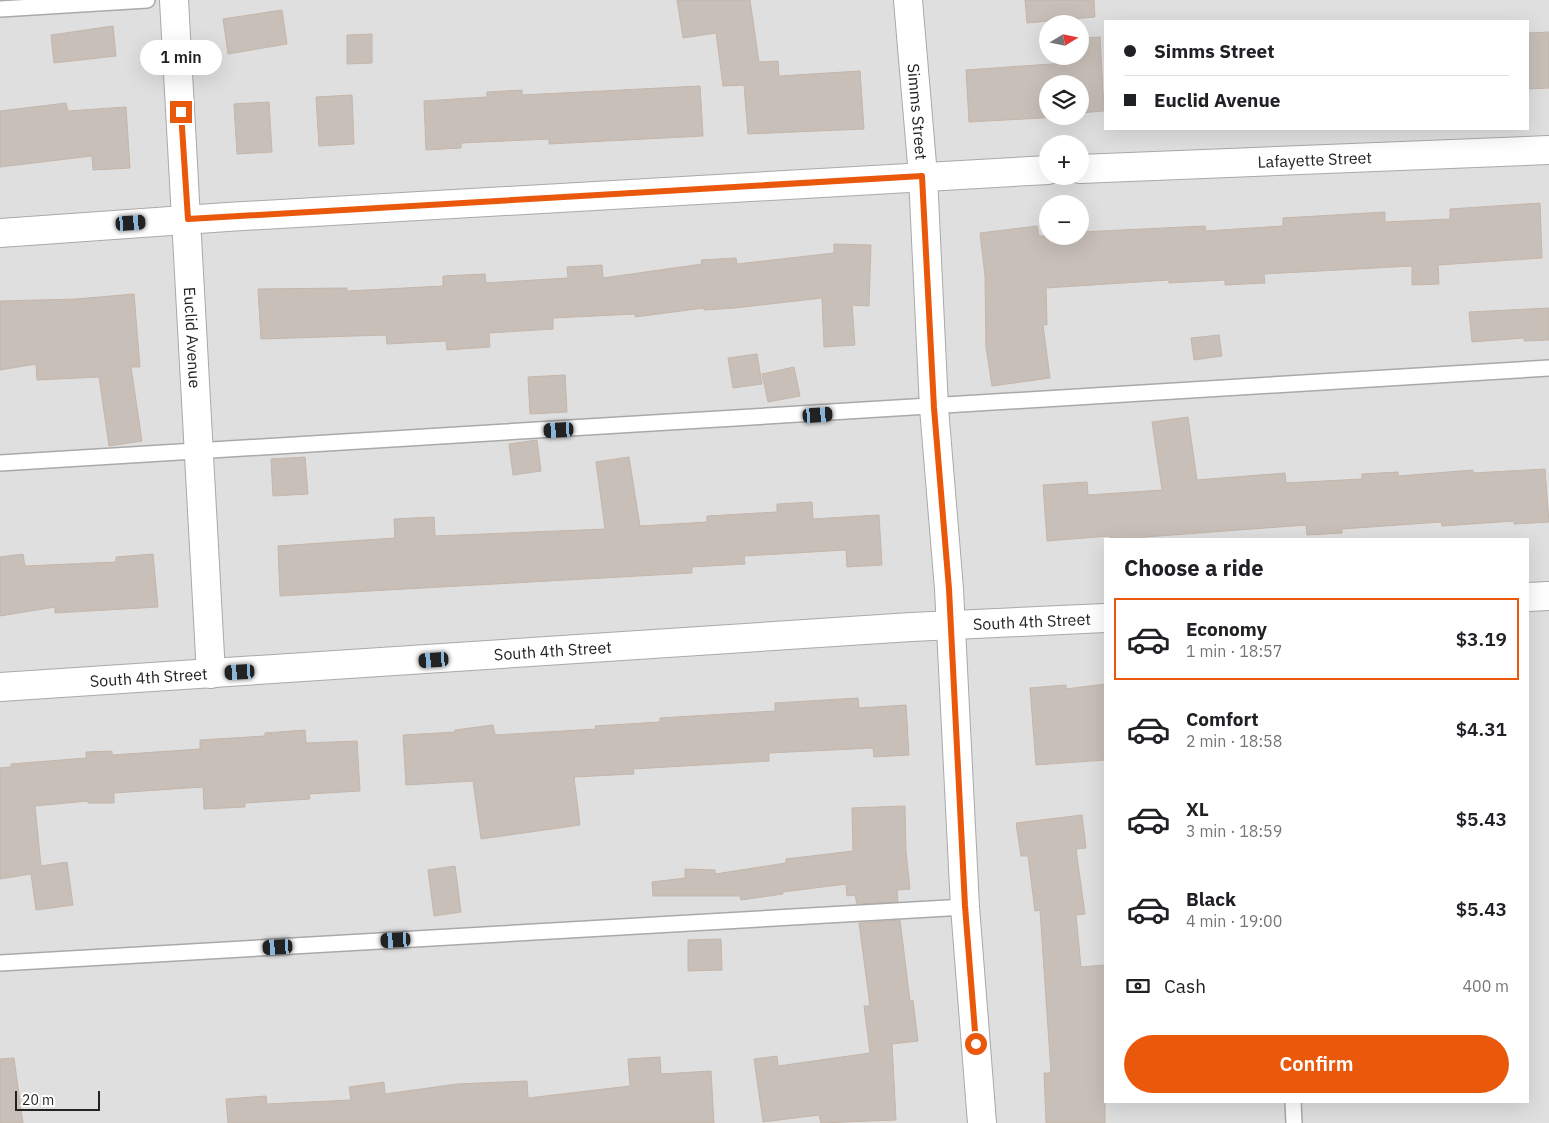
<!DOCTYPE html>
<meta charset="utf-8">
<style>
:root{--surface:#fff;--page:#f6f6f6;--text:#202124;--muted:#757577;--line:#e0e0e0;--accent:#ea580c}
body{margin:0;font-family:"IBM Plex Sans",sans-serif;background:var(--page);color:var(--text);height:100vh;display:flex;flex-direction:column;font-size:19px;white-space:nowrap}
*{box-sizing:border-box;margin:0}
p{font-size:16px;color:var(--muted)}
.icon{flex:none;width:28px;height:28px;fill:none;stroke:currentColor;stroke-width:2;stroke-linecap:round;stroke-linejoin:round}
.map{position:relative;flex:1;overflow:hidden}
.sheet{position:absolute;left:1104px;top:538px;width:425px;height:565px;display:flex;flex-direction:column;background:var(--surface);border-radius:0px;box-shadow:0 5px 20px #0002}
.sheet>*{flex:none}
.hud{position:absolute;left:1104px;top:20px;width:425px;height:110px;border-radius:0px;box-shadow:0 5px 20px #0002;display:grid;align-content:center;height:110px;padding:0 20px;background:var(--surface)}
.needle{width:32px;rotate:80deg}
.buttons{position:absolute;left:1039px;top:15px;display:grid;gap:10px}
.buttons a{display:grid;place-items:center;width:50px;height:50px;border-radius:50%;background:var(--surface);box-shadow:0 5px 20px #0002;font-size:25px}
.scale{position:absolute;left:15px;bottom:12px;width:85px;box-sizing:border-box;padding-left:5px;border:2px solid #222;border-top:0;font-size:14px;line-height:18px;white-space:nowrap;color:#222;-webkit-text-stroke:4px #fff;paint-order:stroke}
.end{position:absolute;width:22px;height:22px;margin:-11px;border:6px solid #ea580c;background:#fff;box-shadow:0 0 0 2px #fff}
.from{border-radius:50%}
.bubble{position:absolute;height:35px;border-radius:18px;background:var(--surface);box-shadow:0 5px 20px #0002;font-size:16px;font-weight:600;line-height:35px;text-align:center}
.car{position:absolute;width:15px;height:30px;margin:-15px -8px;border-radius:6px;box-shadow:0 0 4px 1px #0007;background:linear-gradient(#222 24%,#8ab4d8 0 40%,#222 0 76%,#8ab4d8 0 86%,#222 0)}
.hud b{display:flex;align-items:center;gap:18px;height:48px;font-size:19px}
.hud b+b{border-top:1px solid var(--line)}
.hud i{width:12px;height:12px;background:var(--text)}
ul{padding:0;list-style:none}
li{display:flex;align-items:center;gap:15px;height:82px;margin:0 10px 8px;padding:0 10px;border:2px solid transparent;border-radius:0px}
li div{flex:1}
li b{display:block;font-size:19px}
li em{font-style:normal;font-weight:600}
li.selected{border-color:var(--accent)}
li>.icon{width:45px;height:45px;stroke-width:1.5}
h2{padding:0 20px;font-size:22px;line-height:60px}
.pay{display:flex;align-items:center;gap:12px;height:55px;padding:0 20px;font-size:19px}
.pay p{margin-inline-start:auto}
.primary-button{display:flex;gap:10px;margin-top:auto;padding:10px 20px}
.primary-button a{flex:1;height:58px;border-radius:30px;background:var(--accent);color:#fff;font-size:20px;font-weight:600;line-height:58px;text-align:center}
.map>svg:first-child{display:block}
</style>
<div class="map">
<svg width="1549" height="1123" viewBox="0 0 1549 1123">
<rect width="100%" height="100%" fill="#f2efe9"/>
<path fill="#e0dfdf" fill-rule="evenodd" d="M0 0H1549V1123H0ZM1105 21H1528V129H1105ZM1048 24H1080V56H1048ZM1048 84H1080V116H1048ZM1048 144H1080V176H1048ZM1048 204H1080V236H1048ZM1105 539H1528V1101H1105Z"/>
<g fill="#c7bfb8" stroke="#c4b6ab">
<path d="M677 0H750L759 62 778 61 779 76 860 71 864 129 748 134 744 85 723 86 716 33 683 38Z"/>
<path d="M1025 0H1094L1095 17 1027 23Z"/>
<path d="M282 10 287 44 228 54 223 19Z"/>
<path d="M113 26 116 56 54 63 51 35Z"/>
<path d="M1549 32V88L1528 89V33Z"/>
<path d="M372 34V63L347 64V35Z"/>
<path d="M1100 37 1104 111 1080 113V84H1048V116L1060 117 969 122 966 70 1065 63V56H1080V38Z"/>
<path d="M700 86 703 136 549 144V139L461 143V148L426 150 424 101 487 97V92L522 90V95Z"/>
<path d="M352 95 354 144 319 146 316 97Z"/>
<path d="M269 102 272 152 237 154 234 104Z"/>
<path d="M66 103 68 111 126 107 130 168 93 170 92 156 0 167V111Z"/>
<path d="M1540 203 1542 258 1438 265 1439 284 1412 285V266L1264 274 1265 283 1225 285V280L1169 283V280L1046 288 1047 325H1043L1050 378 992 386 986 347 985 276 980 233 1037 226 1039 236H1080V232L1205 226 1206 231 1283 226V218L1385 212V222L1450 219V209Z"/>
<path d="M834 244 871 245 869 306 852 305 855 345 824 347 822 298 735 308 704 310V308L635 317V314L553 318V329L489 333 490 347 447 350 446 341 387 344 386 335 261 339 258 289 347 288V291L443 286V276L485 274 486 283 568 278 567 267 602 265 603 278 702 264 701 260 736 258 737 264 834 253Z"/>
<path d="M134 294 140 367H131L142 441 109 446 99 377 37 380 36 364 0 370V301L76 299Z"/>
<path d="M1549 308V340L1524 341V338L1472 342 1469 312Z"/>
<path d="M1219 335 1222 356 1194 360 1191 338Z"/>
<path d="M757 354 762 384 733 388 728 358Z"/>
<path d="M794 367 800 396 768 402 762 374Z"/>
<path d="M565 375 567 412 530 414 528 377Z"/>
<path d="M1188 417 1197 480 1285 473 1286 483 1362 479V474L1398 472V476L1473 470V473L1545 469 1549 522 1514 524V521L1442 526 1441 522 1342 529V533L1307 535 1306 525 1145 537V539H1110V536L1047 541 1043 485 1087 482 1088 495 1162 490 1152 422Z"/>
<path d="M537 440 541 471 513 475 509 444Z"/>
<path d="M305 457 308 494 273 496 271 459Z"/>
<path d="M629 457 640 526 707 522V516L777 512V504L812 502 813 519 879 515 882 565 847 567 846 550 744 556 745 564 692 567V573L280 596 278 546 395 538 394 519 434 517 435 536 605 529 596 462Z"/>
<path d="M23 554 25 566 116 562V557L153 554 158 607 55 613V607L0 616V557Z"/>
<path d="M1105 684V760L1036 765 1030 688 1066 685V689Z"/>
<path d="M858 698 859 708 906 705 909 755 874 757 873 748 769 753V761L633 769 634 774 574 777 580 825 481 839 473 781 406 785 403 735 455 732V730L493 725 495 735 596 729 595 726 660 722V718L775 711V703Z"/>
<path d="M305 730 306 743 357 741 360 791 309 794 310 799 245 803V807L204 809 203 787 114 793V803H88V801L35 806 41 866 67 862 73 905 36 910 31 874 0 879V768L11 767V764L86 758V752L112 751V755L200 749V740L265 736V733Z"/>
<path d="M905 806 906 852 910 889 897 890 898 902 857 904 855 895 847 896 846 884 783 892V894L741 900 740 896H653L652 882 685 878V869L715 870V874L786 863V859L853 851 852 808Z"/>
<path d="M1082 815 1086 848 1076 849 1085 914 1076 915 1081 967 1105 965V1123H1046L1044 1073H1051L1040 910 1035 911 1028 856H1021L1016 823Z"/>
<path d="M455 866 461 912 434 916 428 870Z"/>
<path d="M900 920 910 1001 913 1000 918 1041 892 1044 896 1120 821 1123 819 1115 763 1122 754 1059 777 1056 778 1066 870 1053 864 1006H870L859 923Z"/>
<path d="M721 939 722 970 688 971V940Z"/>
<path d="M660 1057 661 1074 711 1071 714 1123H228L226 1099 266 1096 267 1104 351 1100 349 1087 384 1082 385 1094 457 1084 527 1081 528 1098 630 1086 628 1059Z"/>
<path d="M14 1058 23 1123H0V1059Z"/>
</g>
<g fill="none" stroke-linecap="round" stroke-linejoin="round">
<g stroke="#a9a9a9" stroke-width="18">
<g id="service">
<path d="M0 9 147 0"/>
<path d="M0 463 1549 368"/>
<path d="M0 963 965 907"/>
<path d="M1293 1101 1294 1123"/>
</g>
</g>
<g stroke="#a9a9a9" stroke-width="30">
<g id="minor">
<path id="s1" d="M174 0 211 674"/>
<path id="s2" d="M908 0 923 176 934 408 949 589 965 907 982 1123"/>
<path id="s3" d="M1080 169 1549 150"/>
<path d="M0 233 227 217 1048 170"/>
<path d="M1528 597 1549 596"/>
<path id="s4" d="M0 687 911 627 1105 618"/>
</g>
</g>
<use href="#service" stroke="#fff" stroke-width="15"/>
<use href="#minor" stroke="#fff" stroke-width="28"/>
</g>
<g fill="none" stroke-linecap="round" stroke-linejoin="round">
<path stroke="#ea580c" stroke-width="6" d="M181 112 188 219 922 176 934 408 949 589 965 906 976 1044"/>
</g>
<g text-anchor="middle" stroke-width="4" stroke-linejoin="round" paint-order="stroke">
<g font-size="16" fill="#222" stroke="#fff">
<text dy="6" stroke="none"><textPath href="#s2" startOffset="112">Simms Street</textPath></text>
<text dy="6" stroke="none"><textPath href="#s3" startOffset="235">Lafayette Street</textPath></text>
<text dy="6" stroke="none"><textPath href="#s1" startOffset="338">Euclid Avenue</textPath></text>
<text dy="6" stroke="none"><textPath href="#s4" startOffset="1034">South 4th Street</textPath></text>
<text dy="6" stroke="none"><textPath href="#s4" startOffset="554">South 4th Street</textPath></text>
<text dy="6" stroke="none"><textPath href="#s4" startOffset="149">South 4th Street</textPath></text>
</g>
</g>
</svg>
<div class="buttons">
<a><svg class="needle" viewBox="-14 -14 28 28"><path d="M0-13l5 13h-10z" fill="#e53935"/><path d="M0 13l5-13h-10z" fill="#757577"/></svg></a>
<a><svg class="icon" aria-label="layers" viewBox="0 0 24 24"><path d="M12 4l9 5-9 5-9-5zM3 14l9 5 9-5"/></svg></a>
<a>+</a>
<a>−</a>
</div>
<div class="scale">20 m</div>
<i class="end from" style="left:976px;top:1044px"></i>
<i class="end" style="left:181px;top:112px"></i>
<div class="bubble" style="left:140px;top:40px;width:82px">1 min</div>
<i class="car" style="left:131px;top:223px;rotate:86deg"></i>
<i class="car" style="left:818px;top:415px;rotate:86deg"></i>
<i class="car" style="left:559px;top:430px;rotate:267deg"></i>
<i class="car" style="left:434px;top:660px;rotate:266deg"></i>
<i class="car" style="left:240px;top:672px;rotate:267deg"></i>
<i class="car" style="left:396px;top:940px;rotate:267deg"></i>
<i class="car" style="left:278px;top:947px;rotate:267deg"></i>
<div class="hud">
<b><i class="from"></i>Simms Street</b>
<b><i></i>Euclid Avenue</b>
</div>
<section class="sheet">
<h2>Choose a ride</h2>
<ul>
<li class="selected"><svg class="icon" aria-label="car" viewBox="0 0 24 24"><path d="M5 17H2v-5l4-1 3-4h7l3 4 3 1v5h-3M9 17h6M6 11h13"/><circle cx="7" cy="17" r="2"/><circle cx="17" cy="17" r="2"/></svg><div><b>Economy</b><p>1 min · 18:57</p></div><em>$3.19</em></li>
<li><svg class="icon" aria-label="car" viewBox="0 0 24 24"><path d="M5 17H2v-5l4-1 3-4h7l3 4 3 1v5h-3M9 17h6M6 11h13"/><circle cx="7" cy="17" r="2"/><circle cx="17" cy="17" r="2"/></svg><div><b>Comfort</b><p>2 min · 18:58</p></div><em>$4.31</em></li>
<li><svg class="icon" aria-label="car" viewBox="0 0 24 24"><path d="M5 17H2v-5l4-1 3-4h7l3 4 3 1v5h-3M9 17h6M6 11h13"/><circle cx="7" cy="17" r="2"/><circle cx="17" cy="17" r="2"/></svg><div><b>XL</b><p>3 min · 18:59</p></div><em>$5.43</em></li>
<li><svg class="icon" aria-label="car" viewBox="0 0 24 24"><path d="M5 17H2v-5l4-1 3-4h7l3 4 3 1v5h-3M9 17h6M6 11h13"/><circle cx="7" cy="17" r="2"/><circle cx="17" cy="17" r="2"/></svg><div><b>Black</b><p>4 min · 19:00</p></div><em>$5.43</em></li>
</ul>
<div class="pay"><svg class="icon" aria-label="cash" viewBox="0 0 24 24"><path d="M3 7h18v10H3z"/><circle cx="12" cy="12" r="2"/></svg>Cash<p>400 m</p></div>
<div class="primary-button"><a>Confirm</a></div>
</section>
</div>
